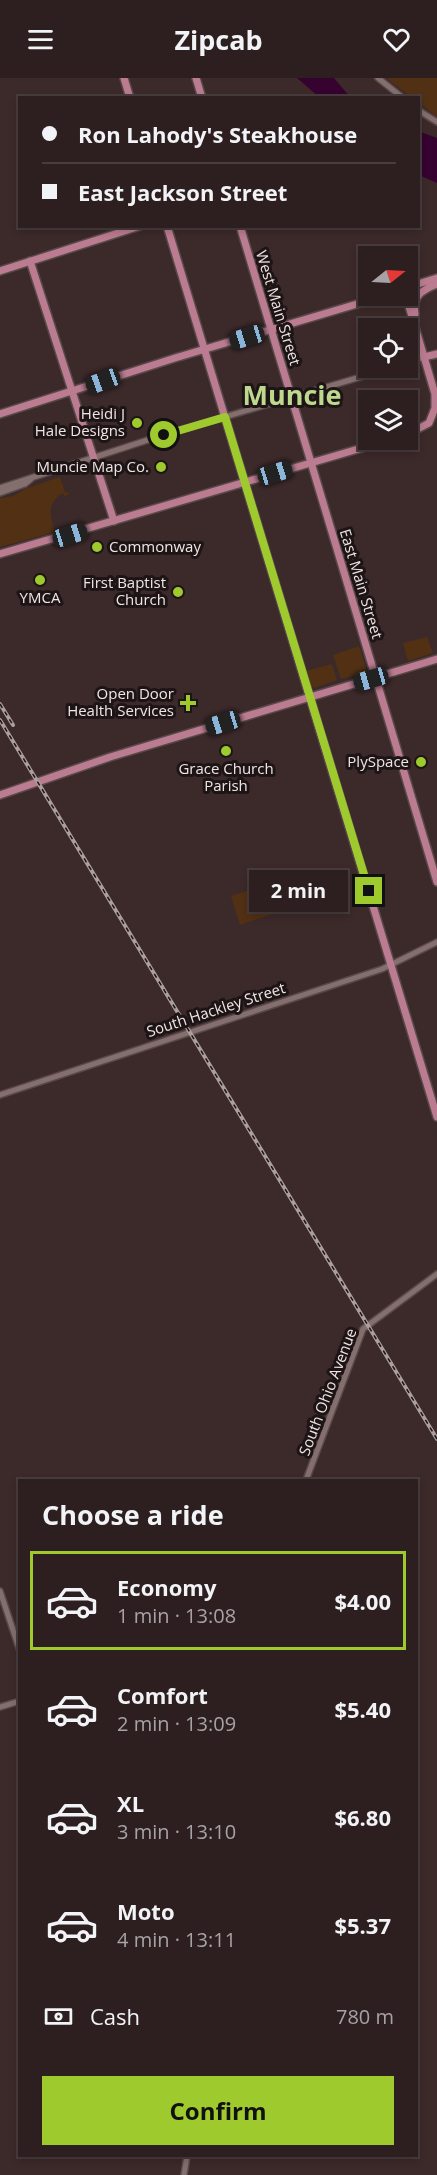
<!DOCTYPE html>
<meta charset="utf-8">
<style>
:root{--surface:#2d1f20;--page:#352729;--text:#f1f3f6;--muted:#a7a2a5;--line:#483d3e;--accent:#9fca2d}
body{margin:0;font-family:"Open Sans",sans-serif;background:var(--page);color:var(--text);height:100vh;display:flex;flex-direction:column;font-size:22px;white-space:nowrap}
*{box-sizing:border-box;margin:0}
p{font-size:20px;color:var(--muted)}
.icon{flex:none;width:33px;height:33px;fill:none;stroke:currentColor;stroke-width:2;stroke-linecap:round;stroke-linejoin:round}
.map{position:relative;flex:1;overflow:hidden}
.drawer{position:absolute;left:18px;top:1401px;width:400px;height:678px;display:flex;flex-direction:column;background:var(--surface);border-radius:0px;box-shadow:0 3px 9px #0003,0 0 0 2px var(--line)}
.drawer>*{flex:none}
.guide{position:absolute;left:18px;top:18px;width:402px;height:132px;border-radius:0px;box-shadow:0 3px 9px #0003,0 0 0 2px var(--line);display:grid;align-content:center;height:132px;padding:0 24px;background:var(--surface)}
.needle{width:39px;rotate:72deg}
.controls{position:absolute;left:358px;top:168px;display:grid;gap:12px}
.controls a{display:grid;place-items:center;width:60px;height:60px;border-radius:0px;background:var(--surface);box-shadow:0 3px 9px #0003,0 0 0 2px var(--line);font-size:30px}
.end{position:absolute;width:27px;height:27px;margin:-14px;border:8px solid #9fca2d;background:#111;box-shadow:0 0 0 3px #111}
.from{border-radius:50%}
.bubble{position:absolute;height:42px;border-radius:0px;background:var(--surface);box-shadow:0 3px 9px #0003,0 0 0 2px var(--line);font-size:20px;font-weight:700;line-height:42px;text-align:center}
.car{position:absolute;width:18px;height:36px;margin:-18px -9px;border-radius:8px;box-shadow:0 0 4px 2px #0007;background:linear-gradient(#222 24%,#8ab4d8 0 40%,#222 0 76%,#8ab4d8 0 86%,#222 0)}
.guide b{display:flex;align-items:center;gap:21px;height:57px;font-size:22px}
.guide b+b{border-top:2px solid var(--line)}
.guide i{width:15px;height:15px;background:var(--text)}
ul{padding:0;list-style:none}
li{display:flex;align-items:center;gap:18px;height:99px;margin:0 12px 9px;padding:0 12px;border:3px solid transparent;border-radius:0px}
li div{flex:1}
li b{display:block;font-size:22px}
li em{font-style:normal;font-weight:700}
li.current{border-color:var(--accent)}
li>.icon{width:54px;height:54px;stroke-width:1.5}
h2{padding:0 24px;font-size:27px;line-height:72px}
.pay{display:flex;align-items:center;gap:15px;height:66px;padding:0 24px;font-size:22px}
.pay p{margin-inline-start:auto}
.primary-button{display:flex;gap:12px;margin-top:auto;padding:12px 24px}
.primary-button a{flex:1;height:69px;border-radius:0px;background:var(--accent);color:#111;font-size:24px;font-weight:700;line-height:69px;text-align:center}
header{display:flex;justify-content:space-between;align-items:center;height:78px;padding:0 24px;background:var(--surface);font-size:27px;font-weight:700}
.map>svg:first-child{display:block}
</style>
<header><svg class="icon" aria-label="menu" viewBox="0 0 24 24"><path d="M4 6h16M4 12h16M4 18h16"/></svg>Zipcab<svg class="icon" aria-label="heart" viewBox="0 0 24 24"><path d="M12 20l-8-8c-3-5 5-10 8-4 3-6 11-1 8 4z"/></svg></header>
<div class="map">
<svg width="437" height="2097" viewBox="0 0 437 2097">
<rect width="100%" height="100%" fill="#3c292a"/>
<g fill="#513013">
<path d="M386 0H437V39L419 25 418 20 411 19Z"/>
<path d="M60 399 65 414 70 415 65 419 63 415C46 426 50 436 55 454L0 469V420L13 418 27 410Z"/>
<path d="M427 559 433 575 408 583 403 565Z"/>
<path d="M359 568 367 594 341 601 333 577Z"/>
<path d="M332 586 337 602 314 610 311 608 306 593Z"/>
<path d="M288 800 296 828 240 847 231 818Z"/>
</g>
<g fill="#360230">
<path d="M297 0H334L350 19H319Z"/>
<path d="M418 53 437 60V105L419 97Z"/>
</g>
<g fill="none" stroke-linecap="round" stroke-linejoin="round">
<g stroke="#584949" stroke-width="8">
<g id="minor">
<path d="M378 0 403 20"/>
<path d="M418 32 437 44"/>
<path d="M408 284 424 279"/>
<path d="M0 410 160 358 391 290"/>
<path d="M0 415 25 406 31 401"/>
<path d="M0 1017 382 891 437 864"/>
<path d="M306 1402 363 1251 437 1196"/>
<path d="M0 1513 20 1573"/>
<path d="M0 1629 20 1623"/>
<path d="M184 2097 187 2078"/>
</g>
</g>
<g stroke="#584949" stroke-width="10">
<g id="major">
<path d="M124 0 130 20"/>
<path d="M196 0 202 20"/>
<path d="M167 148 437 1039"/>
<path d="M240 148 437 804"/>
<path d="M30 183 114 443"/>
<path d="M0 193 140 148"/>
<path d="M408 209 437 200"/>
<path d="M402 218 408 225 435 316V330L429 345 408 356"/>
<path d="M415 236C412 218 422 212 437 206"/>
<path d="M424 279 437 276"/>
<path d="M0 336 175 280 384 218"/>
<path d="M0 476 389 362"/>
<path d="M0 717 110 679 437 581"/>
</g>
</g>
<use href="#minor" stroke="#846e6e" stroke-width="5"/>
<use href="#major" stroke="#bb7b91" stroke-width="7"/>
<g stroke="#ac9e9e" stroke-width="4">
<g id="rail">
<path d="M0 626 13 647"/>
<path d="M0 642 437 1361"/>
</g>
</g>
<use href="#rail" stroke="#1d1515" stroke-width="1.5" stroke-dasharray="4.5" stroke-linecap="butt"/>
</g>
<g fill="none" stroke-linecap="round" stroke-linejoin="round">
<path stroke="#9fca2d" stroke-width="8" d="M164 357 225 339 369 813"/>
</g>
<g fill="#9fca2d" stroke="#1d1515" stroke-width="2">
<circle cx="137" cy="345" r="6"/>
<circle cx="161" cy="389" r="6"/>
<circle cx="97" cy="469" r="6"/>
<circle cx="40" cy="502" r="6"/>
<circle cx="178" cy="514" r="6"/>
<path d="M185 616h6v6h6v6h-6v6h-6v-6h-6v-6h6z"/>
<circle cx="226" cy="673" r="6"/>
<circle cx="421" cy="684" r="6"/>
</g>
<g text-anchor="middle" stroke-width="6" stroke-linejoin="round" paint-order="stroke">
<g font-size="15" fill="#f0e4e4" stroke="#1d1515">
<text transform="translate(278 230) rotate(73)" y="5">West Main Street</text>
<text transform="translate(361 506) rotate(73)" y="5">East Main Street</text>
<text transform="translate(216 932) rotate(-18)" y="5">South Hackley Street</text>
<text transform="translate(328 1314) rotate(-69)" y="5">South Ohio Avenue</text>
</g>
<g font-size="15" fill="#f0e4e4" stroke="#1d1515" text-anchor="end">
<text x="125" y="341">Heidi J<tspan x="125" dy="17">Hale Designs</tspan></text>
<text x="149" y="394">Muncie Map Co.</text>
<text x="109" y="474" text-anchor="start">Commonway</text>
<text x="166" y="510">First Baptist<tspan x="166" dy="17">Church</tspan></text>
<text x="40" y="525" text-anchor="middle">YMCA</text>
<text x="174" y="621">Open Door<tspan x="174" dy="17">Health Services</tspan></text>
<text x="409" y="689">PlySpace</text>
<text x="226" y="696" text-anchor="middle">Grace Church<tspan x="226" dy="17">Parish</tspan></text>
</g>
<g font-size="27" font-weight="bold" fill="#bed88e" stroke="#1d1515">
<text x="292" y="327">Muncie</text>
</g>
</g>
</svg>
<div class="controls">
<a><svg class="needle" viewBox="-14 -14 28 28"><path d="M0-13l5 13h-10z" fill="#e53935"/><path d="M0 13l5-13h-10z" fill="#a7a2a5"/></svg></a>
<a><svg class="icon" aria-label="locate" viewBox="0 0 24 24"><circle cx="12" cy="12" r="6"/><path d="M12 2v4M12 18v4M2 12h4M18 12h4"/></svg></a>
<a><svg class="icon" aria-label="layers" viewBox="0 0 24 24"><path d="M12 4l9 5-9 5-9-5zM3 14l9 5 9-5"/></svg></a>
</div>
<i class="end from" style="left:164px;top:357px"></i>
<i class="end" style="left:369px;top:813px"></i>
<div class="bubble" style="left:249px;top:792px;width:99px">2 min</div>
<i class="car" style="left:247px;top:259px;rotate:253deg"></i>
<i class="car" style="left:103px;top:303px;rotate:250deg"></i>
<i class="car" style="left:275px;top:395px;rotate:73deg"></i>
<i class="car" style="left:70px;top:457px;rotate:73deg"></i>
<i class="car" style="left:371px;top:601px;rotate:254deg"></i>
<i class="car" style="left:223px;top:645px;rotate:253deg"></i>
<div class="guide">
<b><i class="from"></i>Ron Lahody's Steakhouse</b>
<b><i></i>East Jackson Street</b>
</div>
<section class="drawer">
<h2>Choose a ride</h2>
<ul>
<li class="current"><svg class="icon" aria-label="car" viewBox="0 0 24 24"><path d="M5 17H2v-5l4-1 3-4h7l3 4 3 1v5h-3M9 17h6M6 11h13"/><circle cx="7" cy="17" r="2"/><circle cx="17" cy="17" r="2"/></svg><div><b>Economy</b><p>1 min · 13:08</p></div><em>$4.00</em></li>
<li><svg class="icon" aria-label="car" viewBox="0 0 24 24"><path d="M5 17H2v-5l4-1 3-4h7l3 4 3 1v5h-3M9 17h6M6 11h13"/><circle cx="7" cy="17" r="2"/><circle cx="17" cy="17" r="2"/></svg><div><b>Comfort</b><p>2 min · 13:09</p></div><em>$5.40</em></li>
<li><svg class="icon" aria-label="car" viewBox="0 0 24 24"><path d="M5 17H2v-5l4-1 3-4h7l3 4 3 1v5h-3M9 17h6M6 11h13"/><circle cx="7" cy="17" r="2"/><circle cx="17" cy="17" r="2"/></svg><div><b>XL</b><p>3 min · 13:10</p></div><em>$6.80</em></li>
<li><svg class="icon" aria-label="car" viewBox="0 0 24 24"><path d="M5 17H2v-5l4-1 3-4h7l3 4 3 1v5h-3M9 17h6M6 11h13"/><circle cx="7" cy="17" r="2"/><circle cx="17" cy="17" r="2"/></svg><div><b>Moto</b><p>4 min · 13:11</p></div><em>$5.37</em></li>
</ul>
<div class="pay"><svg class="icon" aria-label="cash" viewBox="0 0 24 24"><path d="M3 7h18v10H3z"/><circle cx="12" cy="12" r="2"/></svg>Cash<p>780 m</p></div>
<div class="primary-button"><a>Confirm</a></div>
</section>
</div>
